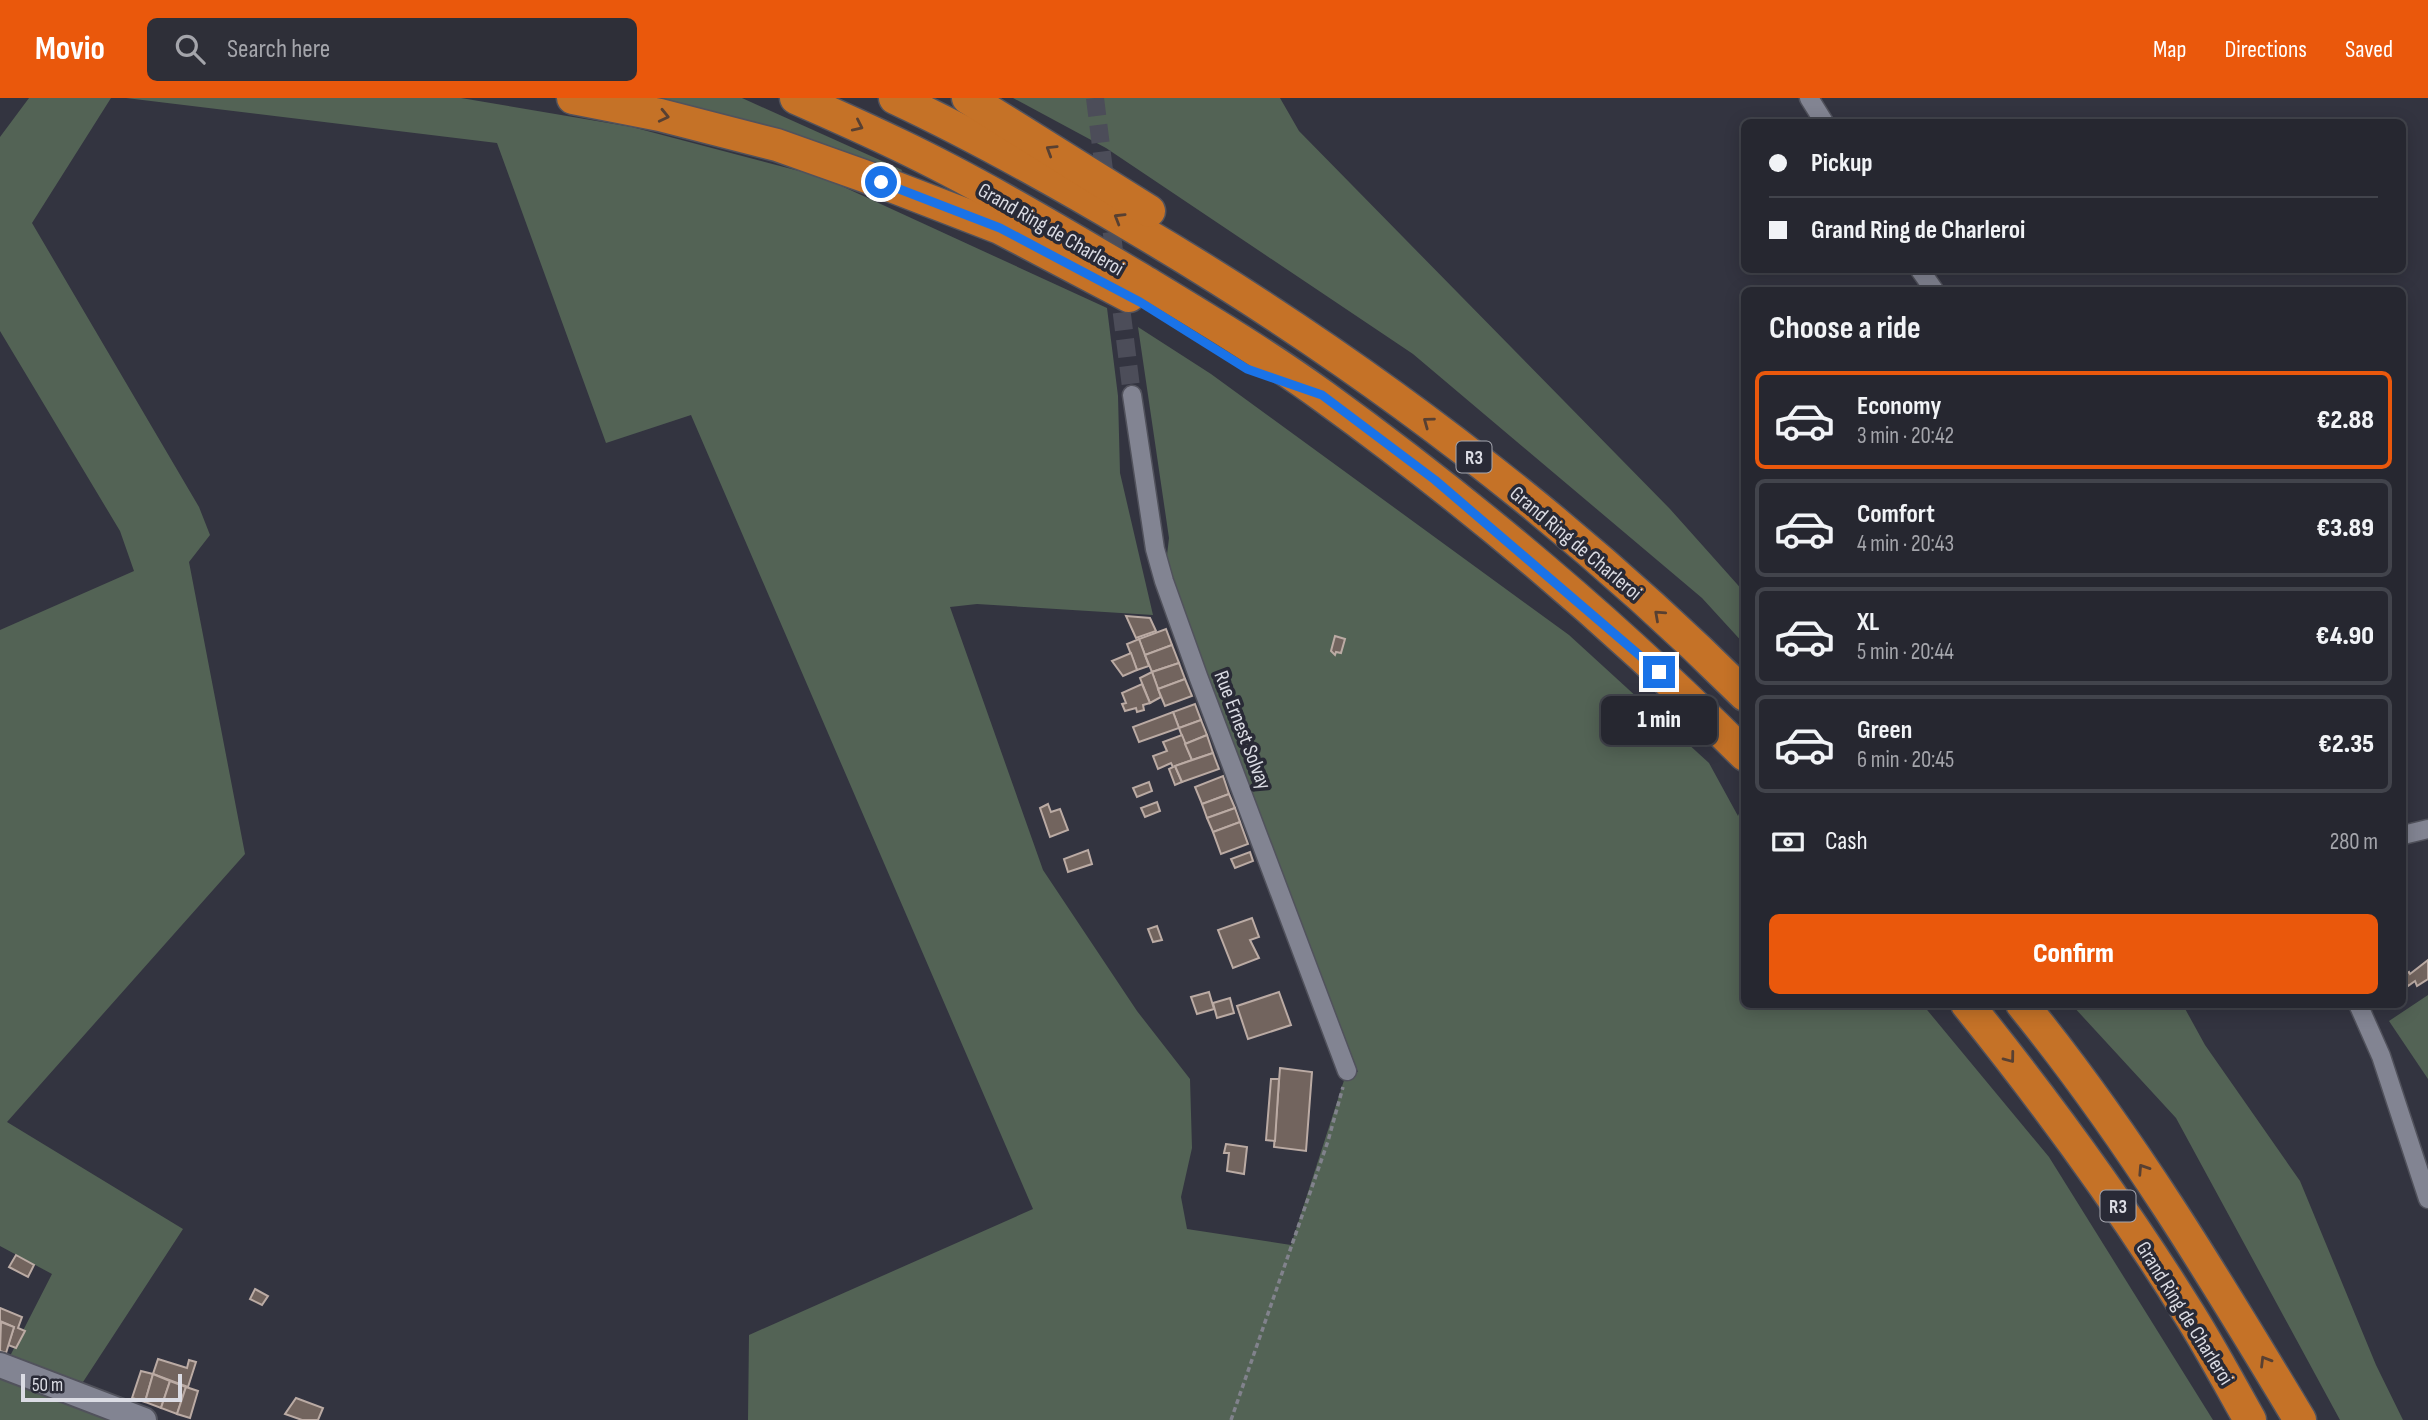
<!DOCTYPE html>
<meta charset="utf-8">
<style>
:root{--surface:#262730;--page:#2e2f38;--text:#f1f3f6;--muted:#a4a5ab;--line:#42444c;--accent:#ea580c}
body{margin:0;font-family:"Sofia Sans Condensed",sans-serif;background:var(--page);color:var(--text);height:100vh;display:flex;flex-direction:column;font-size:26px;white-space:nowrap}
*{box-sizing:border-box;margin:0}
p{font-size:23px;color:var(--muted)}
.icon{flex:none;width:38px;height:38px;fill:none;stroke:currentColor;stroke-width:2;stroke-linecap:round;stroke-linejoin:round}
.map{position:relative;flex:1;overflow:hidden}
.details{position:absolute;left:1741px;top:189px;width:665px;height:721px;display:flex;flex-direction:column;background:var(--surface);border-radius:10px;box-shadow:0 4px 18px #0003,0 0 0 2px var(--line)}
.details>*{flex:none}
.banner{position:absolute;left:1741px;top:21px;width:665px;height:154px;border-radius:10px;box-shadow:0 4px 18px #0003,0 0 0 2px var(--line);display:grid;align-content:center;height:154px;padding:0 28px;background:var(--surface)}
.scale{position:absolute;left:21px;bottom:18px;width:161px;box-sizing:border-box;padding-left:7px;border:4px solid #dbdce4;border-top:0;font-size:19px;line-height:24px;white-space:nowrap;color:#dbdce4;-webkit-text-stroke:5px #292a36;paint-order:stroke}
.end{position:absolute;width:32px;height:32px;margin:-16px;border:9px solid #1a73e8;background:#fff;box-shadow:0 0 0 4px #fff}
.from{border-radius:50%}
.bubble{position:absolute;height:49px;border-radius:10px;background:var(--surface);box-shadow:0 4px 18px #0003,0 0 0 2px var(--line);font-size:23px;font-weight:800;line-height:49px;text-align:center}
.banner b{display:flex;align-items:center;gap:24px;height:66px;font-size:26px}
.banner b+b{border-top:2px solid var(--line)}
.banner i{width:18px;height:18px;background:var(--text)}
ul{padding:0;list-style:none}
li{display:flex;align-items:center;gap:21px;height:98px;margin:0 14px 10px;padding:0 14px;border:4px solid var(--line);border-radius:10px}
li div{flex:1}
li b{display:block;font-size:26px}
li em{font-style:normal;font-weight:800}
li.current{border-color:var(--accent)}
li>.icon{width:63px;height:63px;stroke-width:1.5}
h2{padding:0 28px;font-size:32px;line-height:84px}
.pay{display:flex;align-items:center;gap:18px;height:77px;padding:0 28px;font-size:26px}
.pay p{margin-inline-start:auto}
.primary-button{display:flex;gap:14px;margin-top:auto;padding:14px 28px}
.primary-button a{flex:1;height:80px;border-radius:10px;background:var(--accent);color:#fff;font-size:28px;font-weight:800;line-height:80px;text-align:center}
header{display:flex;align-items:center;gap:42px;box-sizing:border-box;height:98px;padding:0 35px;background:var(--accent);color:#fff}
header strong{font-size:33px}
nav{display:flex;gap:38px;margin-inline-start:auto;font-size:24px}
.search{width:490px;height:63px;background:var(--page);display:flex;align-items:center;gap:18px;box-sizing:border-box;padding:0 24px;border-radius:10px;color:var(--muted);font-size:26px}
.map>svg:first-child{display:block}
</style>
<header>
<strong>Movio</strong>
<div class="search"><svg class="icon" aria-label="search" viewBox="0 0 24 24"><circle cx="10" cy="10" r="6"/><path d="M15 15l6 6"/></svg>Search here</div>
<nav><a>Map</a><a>Directions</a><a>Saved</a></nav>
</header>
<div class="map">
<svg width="2428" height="1322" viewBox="0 0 2428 1322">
<rect width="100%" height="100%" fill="#333440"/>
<g fill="#536355">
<path d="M29 0H111L32 125 199 409 210 437 189 464 245 756 7 1024 183 1131 83 1284 8 1262 52 1176 0 1148V532L134 473 120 433 0 233V39Z"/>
<path d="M126 0H461L632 29 822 79 1107 210 1118 298 1120 375 1153 517 977 506 950 509 1043 772 1137 913 1190 981 1192 1050 1181 1099 1187 1131 1291 1147 1347 973 1358 974 1261 718 1180 527 1164 483 1169 440 1138 229 1211 276 1569 537 1709 665 1738 718 1742 708 1745 710V906L1923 907 2049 1059 2213 1322H748L749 1237 1033 1111 691 317 606 345 497 45Z"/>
<path d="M648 0H742L902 72 900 76 809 41Z"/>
<path d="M1013 0H1280L1299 33 1670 411 1745 495V547L1702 500 1413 256 1106 50Z"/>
<path d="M2428 897V981L2389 923Z"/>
<path d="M2072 907H2183L2205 947 2300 1083 2376 1267 2403 1322H2340L2176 1020Z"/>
<path d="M0 1281 111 1322H0Z"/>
</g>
<g fill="#72645e" stroke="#bbaba4" stroke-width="2">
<path d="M1126 518 1150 520 1156 533 1136 540Z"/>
<path d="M1166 531 1172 547 1145 557 1139 541Z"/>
<path d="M1335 538 1345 541 1341 555 1336 554 1335 557 1331 553Z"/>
<path d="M1139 541 1149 568 1137 572 1127 546Z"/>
<path d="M1172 547 1179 565 1152 574 1145 557Z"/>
<path d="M1131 555 1137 572 1123 578 1112 563Z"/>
<path d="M1179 565 1185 581 1158 591 1152 574Z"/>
<path d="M1152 574 1161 599 1150 605 1140 580Z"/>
<path d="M1185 581 1192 598 1165 608 1158 591Z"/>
<path d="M1142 586 1150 605 1143 607 1144 612 1137 614 1136 610 1125 613 1122 606 1126 605 1122 595Z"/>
<path d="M1195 606 1201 622 1179 630 1173 614Z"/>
<path d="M1173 614 1179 630 1139 644 1133 629Z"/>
<path d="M1201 622 1207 637 1185 646 1179 630Z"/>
<path d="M1182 637 1192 662 1175 668 1182 684 1175 687 1169 671 1173 669 1171 665 1158 671 1153 658 1167 653 1163 644Z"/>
<path d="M1207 637 1213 655 1192 662 1185 646Z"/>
<path d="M1213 655 1219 671 1182 684 1175 668Z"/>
<path d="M1223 678 1229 696 1202 706 1195 689Z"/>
<path d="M1149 684 1152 693 1137 699 1133 690Z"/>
<path d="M1229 696 1235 710 1207 720 1202 706Z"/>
<path d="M1157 704 1160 713 1145 719 1141 710Z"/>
<path d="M1048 706 1051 714 1060 711 1068 732 1050 739 1040 710Z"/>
<path d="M1235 710 1240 724 1213 734 1207 720Z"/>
<path d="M1240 724 1248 746 1221 756 1213 734Z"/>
<path d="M1088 752 1092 766 1068 774 1064 761Z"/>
<path d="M1250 754 1253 763 1235 770 1231 761Z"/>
<path d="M1252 820 1259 839 1250 842 1259 860 1233 870 1218 832Z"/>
<path d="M1157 828 1162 842 1153 844 1148 831Z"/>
<path d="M2428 862V881L2417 888 2415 883 2408 888 2403 878 2409 874 2410 876Z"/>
<path d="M1209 894 1214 911 1197 916 1191 899Z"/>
<path d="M1279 894 1291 927 1248 941 1237 908Z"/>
<path d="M1230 900 1234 915 1217 920 1213 905Z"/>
<path d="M1280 970 1312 974 1306 1053 1274 1049Z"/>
<path d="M1271 981H1279L1275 1043 1266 1042Z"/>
<path d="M1226 1046 1247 1049 1244 1076 1227 1073 1229 1055H1224Z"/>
<path d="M16 1157 34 1167 28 1179 9 1169Z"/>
<path d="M255 1191 268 1198 262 1207 250 1201Z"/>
<path d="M0 1210 22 1219 18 1230 25 1233 16 1250 8 1247 14 1229 0 1223Z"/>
<path d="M1 1224 14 1229 6 1255 0 1253Z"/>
<path d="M158 1261 187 1270 189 1262 196 1264 188 1289 153 1276Z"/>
<path d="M141 1273 153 1276 145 1304 132 1300Z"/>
<path d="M153 1276 170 1283 161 1310 145 1304Z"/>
<path d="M170 1283 186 1289 177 1316 161 1310Z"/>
<path d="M186 1289 198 1293 190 1320 177 1316Z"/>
<path d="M296 1300 323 1310 318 1322H302L285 1316Z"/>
</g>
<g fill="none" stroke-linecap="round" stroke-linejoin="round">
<path stroke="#4c4d59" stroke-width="18" stroke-dasharray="18 9" stroke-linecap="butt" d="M1095 0 1132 297"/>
<g stroke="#51525c" stroke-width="21">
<g id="street">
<path d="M1809 0 1824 24"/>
<path d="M1920 172 1934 192"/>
<path d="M1132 297 1155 451 1164 483 1198 578 1347 973"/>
<path d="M2403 737 2428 731"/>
<path d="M2358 906 2381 958 2428 1101"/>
</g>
</g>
<g stroke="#51525c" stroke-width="28">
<path id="secondary" d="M0 1267 144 1322"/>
</g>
<g stroke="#51525c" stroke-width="35">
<g id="highway">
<path d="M573 0 660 17 777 47 881 84 1000 130 1129 198"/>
<path d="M796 0C830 15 864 30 897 46 981 86 1062 135 1142 182 1203 219 1265 256 1323 298 1472 406 1615 527 1745 657"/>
<path d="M895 0C978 39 1058 84 1137 131 1357 261 1563 416 1745 597"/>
<path d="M968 0 1149 113"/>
<path d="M1967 906C2046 1004 2120 1105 2186 1211 2209 1247 2229 1285 2250 1322"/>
<path d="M2022 906C2128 1036 2214 1179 2300 1322"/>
</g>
</g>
<path stroke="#81828c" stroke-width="3.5" stroke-dasharray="5 3.5" stroke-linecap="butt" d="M1231 1322 1328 1043 1343 989"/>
<use href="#street" stroke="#828492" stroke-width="18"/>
<use href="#secondary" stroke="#828492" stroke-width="24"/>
<use href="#highway" stroke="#c57227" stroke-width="32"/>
</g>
<defs><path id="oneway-chevron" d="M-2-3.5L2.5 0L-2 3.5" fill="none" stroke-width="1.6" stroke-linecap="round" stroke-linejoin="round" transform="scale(1.75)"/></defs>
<g stroke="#584032">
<use href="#oneway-chevron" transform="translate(664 18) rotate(13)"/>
<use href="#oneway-chevron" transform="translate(858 28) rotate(25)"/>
<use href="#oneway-chevron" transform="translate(1051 52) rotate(-148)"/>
<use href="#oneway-chevron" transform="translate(1119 120) rotate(-149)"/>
<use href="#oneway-chevron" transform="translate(1428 324) rotate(-144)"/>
<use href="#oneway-chevron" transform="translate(1659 517) rotate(-138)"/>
<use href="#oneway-chevron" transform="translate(2010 960) rotate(53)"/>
<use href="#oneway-chevron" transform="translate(2143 1071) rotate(-123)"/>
<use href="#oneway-chevron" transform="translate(2265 1263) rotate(-121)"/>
</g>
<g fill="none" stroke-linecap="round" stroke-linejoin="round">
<path stroke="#1a73e8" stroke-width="9" d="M881 84 1000 130 1140 204 1247 271 1322 297 1435 382 1659 574"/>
</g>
<g text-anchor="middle" stroke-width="7" stroke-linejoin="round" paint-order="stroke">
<g fill="#292a36" stroke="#a6a7b0" stroke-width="2">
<rect x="1456.5" y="343.5" width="35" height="31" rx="5"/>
<rect x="2100.5" y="1092.5" width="35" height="31" rx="5"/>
</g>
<g font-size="19" font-weight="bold" fill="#dbdce4">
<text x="1474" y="366">R3</text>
<text x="2118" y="1115">R3</text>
</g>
<g font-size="21" fill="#dbdce4" stroke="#292a36">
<text transform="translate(1051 131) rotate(30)" y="7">Grand Ring de Charleroi</text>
<text transform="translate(1576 445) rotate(40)" y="7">Grand Ring de Charleroi</text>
<text transform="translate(1243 632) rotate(69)" y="7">Rue Ernest Solvay</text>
<text transform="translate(2185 1215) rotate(58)" y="7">Grand Ring de Charleroi</text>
</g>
</g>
</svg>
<div class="scale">50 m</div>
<i class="end from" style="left:881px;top:84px"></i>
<i class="end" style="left:1659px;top:574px"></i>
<div class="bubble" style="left:1601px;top:598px;width:116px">1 min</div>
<div class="banner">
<b><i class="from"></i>Pickup</b>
<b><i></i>Grand Ring de Charleroi</b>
</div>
<section class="details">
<h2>Choose a ride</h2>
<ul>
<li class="current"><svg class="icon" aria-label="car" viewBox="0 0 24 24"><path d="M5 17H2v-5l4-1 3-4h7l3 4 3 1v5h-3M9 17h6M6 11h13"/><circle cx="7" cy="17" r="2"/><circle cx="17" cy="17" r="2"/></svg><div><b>Economy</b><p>3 min · 20:42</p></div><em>€2.88</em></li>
<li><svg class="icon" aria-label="car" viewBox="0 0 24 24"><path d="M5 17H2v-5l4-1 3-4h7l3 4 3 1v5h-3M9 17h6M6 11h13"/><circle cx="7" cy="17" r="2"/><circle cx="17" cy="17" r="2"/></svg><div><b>Comfort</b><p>4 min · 20:43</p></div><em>€3.89</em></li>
<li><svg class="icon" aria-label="car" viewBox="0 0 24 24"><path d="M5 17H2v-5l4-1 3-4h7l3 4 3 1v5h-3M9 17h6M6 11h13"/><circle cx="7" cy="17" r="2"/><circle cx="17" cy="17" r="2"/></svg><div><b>XL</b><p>5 min · 20:44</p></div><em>€4.90</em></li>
<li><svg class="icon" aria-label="car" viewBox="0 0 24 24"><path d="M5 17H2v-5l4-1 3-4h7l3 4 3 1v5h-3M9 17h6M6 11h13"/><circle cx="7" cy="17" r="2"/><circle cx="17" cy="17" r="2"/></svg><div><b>Green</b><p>6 min · 20:45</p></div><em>€2.35</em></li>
</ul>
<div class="pay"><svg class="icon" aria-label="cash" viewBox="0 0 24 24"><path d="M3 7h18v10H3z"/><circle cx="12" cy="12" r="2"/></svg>Cash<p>280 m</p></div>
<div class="primary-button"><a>Confirm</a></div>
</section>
</div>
